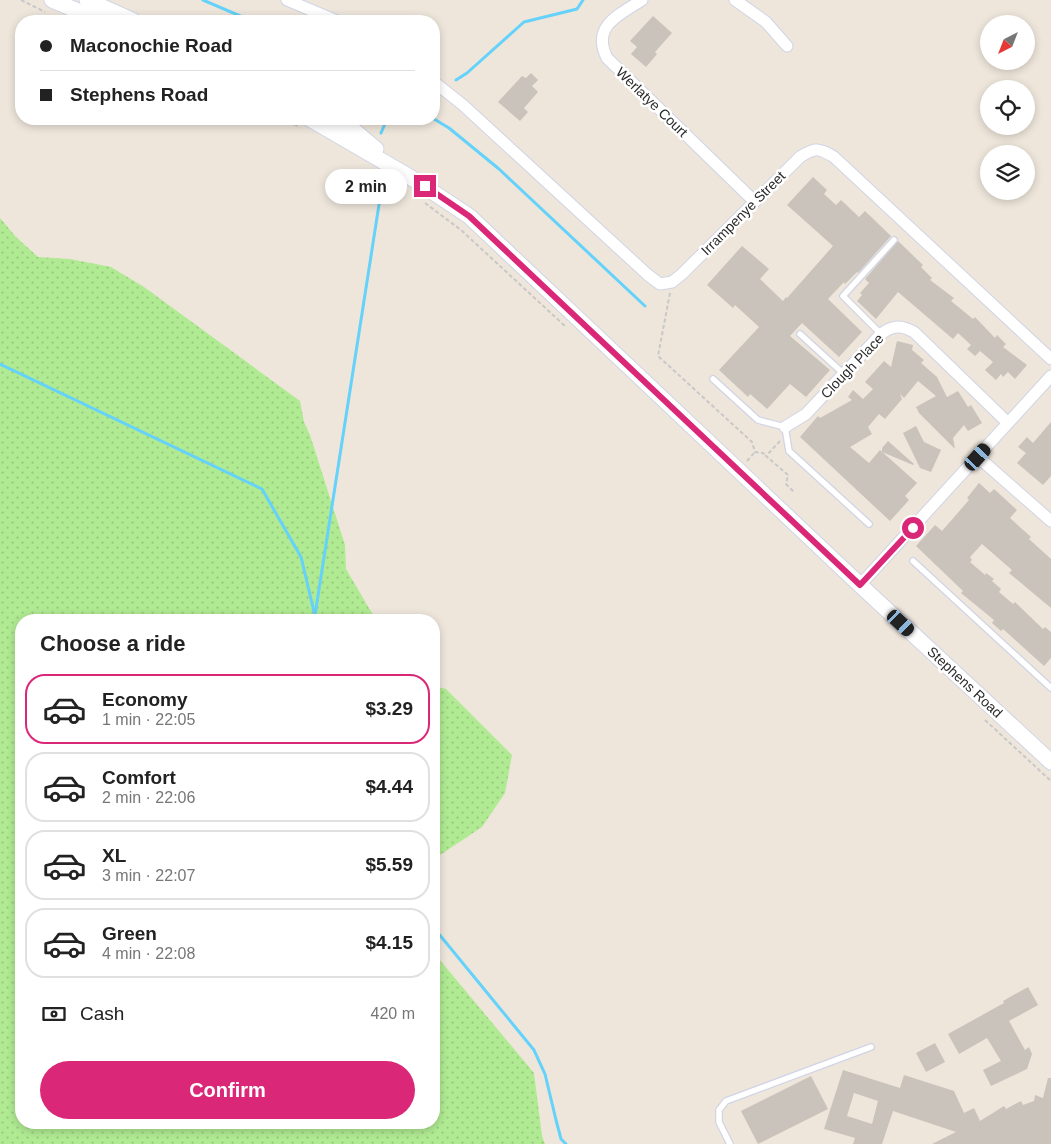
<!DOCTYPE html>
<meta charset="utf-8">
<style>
:root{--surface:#fff;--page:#f2f2f2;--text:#222;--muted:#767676;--line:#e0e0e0;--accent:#db2777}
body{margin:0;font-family:Helvetica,sans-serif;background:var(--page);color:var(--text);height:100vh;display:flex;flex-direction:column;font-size:19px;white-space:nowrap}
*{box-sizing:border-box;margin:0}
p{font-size:16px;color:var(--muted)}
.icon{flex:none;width:28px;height:28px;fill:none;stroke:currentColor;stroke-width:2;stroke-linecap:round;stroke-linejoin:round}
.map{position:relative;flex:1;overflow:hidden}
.drawer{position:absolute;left:15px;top:614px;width:425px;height:515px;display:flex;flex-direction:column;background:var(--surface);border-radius:20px;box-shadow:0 2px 8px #0003}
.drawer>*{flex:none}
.top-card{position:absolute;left:15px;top:15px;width:425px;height:110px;border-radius:20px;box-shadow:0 2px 8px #0003;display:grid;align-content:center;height:110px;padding:0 25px;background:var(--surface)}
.needle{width:32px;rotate:222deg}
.tools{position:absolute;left:980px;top:15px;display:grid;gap:10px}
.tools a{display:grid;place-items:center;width:55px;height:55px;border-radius:50%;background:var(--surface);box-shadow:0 2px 8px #0003;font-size:25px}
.end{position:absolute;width:22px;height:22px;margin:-11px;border:6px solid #db2777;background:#fff;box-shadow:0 0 0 2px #fff}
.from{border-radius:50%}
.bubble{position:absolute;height:35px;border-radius:18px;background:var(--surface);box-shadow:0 2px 8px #0003;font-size:16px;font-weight:700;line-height:35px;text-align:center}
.car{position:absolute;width:15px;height:30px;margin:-15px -8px;border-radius:6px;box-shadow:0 0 4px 1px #0007;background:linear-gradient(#222 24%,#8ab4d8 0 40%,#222 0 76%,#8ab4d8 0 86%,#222 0)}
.top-card b{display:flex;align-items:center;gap:18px;height:48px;font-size:19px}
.top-card b+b{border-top:1px solid var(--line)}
.top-card i{width:12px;height:12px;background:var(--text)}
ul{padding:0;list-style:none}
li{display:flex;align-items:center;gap:15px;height:70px;margin:0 10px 8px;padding:0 15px;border:2px solid var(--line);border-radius:20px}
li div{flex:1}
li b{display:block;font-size:19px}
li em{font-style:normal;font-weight:700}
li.on{border-color:var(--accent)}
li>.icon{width:45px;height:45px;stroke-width:1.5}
h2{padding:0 25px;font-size:22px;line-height:60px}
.pay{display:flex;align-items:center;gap:12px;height:55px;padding:0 25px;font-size:19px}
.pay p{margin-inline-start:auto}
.cta{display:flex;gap:10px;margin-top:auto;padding:10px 25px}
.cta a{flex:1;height:58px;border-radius:30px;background:var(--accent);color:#fff;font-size:20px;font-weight:700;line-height:58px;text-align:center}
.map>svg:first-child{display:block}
</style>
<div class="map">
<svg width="1051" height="1144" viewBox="0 0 1051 1144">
<defs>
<pattern id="grass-dots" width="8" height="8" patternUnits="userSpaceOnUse" patternTransform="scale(1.25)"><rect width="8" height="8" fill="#b0ea92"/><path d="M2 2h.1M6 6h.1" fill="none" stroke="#98c97e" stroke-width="1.8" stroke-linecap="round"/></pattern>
</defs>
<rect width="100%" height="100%" fill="#eee6db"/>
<g fill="url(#grass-dots)">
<path d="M0 218 16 237 38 257 70 259 111 267 144 287 300 401 304 422 310 435 345 545 346 569 376 620H21V1122H434V953L534 1073 542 1136 545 1144H0Z"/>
<path d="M434 686 446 689 512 755 505 793 482 827 434 859Z"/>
</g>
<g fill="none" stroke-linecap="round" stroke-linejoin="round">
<g stroke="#64d2fa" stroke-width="3">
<path d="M203 0 252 21"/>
<path d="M456 80 467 73 524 22 577 9 583 0"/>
<path d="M434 119 449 128 499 169 645 306"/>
<path d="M381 133 387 119"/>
<path d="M0 364 262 489 301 557 316 620"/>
<path d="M315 615 383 179"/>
<path d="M434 928 534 1050 545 1074 556 1120 561 1139 566 1144"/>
</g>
</g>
<g fill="#c9c3bb" fill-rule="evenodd">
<path d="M653 16 672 33 655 52 657 54 646 67 631 54 637 47 630 41Z"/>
<path d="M531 73 538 80 532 86 538 92 524 108 528 112 520 121 498 102 522 76 526 78Z"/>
<path d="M813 177 827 190 824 194 836 205 841 200 859 217 865 211 891 236 858 273 857 272 845 284 844 282 828 299 862 332 839 357 802 323 790 336 830 370 806 397 790 384 767 409 750 394 748 397 719 370 759 327 735 305 733 308 707 285 742 246 769 269 760 279 783 301 786 297 787 298 833 246 787 205Z"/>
<path d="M898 241 923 265 921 267 932 278 930 280 954 298 951 301 973 319 975 317 995 338 997 335 1006 344 1003 347 1027 365 1015 379 1008 372 1003 377 1001 374 996 380 985 370 993 362 980 351 975 356 967 349 971 345 958 333 953 339 898 292 876 319 857 301 862 295 860 293 869 283 865 279Z"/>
<path d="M897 341 913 345 912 350 924 360 921 363 937 377 947 397 958 391 968 407 971 405 982 423 968 431 964 425 953 438 955 449 919 413 916 407 936 396 918 381 904 398 900 394 902 399 885 419 879 414 868 427 872 434 850 447 869 463 880 450 917 483 905 496 909 500 890 521 800 437 818 416 820 418 852 400 848 397 853 390 863 399 873 389 865 382 884 361 891 367Z"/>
<path d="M1051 422V476L1043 485 1017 463 1026 453 1018 447 1027 437 1033 443Z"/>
<path d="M916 426 924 442 941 450 931 472 920 468 903 433Z"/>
<path d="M888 441 914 464 913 465 882 452V448Z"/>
<path d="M979 483 990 493 994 489 1017 510 1010 518 1031 537 1029 539 1051 559V608L1009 573 1012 570 982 544 970 557 972 560 970 562 985 575 986 573 994 579 992 581 1001 589 999 592 1013 604 1015 602 1043 629 1045 627 1051 632V658L1044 666 1003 629 1001 631 992 623 994 620 961 593 963 591 916 546 935 525 942 531 969 500 967 498Z"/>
<path d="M1028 987 1038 1005 1009 1021 1025 1050 1029 1047 1032 1054 1027 1069 991 1086 983 1070 1001 1061 987 1038 959 1054 948 1034 1004 1003 1003 1001Z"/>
<path d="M935 1043 945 1062 926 1072 916 1053Z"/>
<path d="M843 1070 900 1088 904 1075 954 1091 964 1113 974 1108 980 1121 1004 1106 1006 1109 1021 1101 1023 1105 1034 1101 1035 1095 1043 1098 1048 1078H1051V1144H932L956 1132 893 1111 882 1144H853L855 1138 824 1129ZM854 1093 878 1101 872 1124 847 1116Z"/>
<path d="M811 1076 828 1109 758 1144 741 1111Z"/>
</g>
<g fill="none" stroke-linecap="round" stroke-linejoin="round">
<g stroke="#d0d4e5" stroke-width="8">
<g id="service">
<path d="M800 334 844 374"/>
<path d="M881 334 843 296 894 240"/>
<path d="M713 379 758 420 785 427 789 451 869 524"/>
<path d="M913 561 1051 688"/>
<path d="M730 1144 719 1122V1110L726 1101 871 1047"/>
</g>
</g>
<g stroke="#d0d4e5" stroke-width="13">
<g id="minor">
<path d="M287 0 337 21"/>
<path d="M642 0C619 15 591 26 607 58L754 201"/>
<path d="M735 0 766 22 787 46"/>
<path d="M434 82 463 105 648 275 660 284 672 282 682 274 800 157C816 147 818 148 834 157L1051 359"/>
<path d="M785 427 806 414 881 334C893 325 901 325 914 332L1008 423"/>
<path d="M978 457 1051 521"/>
<path d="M860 585 1051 376"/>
</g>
</g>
<g stroke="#d0d4e5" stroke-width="17">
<g id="tertiary">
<path d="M52 0 102 21"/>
<path d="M87 0 134 21"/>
<path d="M310 119 410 177 469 216 860 585 1051 762"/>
<path d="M336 119 351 128 376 149"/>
</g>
</g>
<g stroke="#c8c8c8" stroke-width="2" stroke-dasharray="4 2.5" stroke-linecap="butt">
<path d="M21 0 45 12"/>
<path d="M54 16 66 21"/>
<path d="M282 119 300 127"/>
<path d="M425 203 461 230 566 327"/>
<path d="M670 293 658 356 752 442 755 452 763 453 766 456"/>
<path d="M780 441 766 456 788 475 786 484 795 493"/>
<path d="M747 461 755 452"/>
<path d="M985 720 1051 781"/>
</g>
<use href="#service" stroke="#fff" stroke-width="5.5"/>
<use href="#minor" stroke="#fff" stroke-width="11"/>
<use href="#tertiary" stroke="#fff" stroke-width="15"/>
</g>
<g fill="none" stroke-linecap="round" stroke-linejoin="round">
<path stroke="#db2777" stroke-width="6" d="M425 186 469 216 860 585 913 528"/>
</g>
<g text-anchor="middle" stroke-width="5" stroke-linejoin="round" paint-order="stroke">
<g font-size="14" fill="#2b2b2b" stroke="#fff">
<text transform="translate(652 102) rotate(44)" y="5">Werlatye Court</text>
<text transform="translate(743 213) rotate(-45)" y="5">Irrampenye Street</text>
<text transform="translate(852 366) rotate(-46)" y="5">Clough Place</text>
<text transform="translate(965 682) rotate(43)" y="5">Stephens Road</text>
</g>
</g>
</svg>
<div class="tools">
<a><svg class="needle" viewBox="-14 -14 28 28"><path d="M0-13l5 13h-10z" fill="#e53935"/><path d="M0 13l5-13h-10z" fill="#767676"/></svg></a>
<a><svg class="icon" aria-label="locate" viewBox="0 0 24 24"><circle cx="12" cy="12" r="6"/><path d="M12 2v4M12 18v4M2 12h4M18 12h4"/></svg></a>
<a><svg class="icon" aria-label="layers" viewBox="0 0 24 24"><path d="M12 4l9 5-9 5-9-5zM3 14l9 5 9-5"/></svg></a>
</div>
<i class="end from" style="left:913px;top:528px"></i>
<i class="end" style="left:425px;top:186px"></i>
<div class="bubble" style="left:325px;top:169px;width:82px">2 min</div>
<i class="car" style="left:978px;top:457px;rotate:42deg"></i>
<i class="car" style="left:901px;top:623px;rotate:133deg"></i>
<div class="top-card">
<b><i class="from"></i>Maconochie Road</b>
<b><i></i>Stephens Road</b>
</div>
<section class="drawer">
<h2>Choose a ride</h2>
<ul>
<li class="on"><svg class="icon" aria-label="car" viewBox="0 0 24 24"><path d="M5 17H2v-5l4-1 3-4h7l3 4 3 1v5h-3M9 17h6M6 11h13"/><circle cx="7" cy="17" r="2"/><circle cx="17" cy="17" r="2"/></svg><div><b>Economy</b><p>1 min · 22:05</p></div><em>$3.29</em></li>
<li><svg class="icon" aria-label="car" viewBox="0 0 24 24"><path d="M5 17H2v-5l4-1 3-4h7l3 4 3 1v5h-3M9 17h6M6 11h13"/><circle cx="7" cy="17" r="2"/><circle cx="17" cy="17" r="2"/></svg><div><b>Comfort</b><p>2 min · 22:06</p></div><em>$4.44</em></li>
<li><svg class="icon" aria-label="car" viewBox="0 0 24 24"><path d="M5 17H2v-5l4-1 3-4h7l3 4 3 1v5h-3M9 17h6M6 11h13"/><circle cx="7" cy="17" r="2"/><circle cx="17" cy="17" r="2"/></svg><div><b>XL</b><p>3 min · 22:07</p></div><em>$5.59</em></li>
<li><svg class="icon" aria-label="car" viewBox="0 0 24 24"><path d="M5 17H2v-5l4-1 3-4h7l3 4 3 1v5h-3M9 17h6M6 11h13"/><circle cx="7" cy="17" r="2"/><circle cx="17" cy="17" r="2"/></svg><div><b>Green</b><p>4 min · 22:08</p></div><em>$4.15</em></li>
</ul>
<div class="pay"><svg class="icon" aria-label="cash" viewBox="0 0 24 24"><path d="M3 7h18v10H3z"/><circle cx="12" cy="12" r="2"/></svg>Cash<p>420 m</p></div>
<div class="cta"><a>Confirm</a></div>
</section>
</div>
